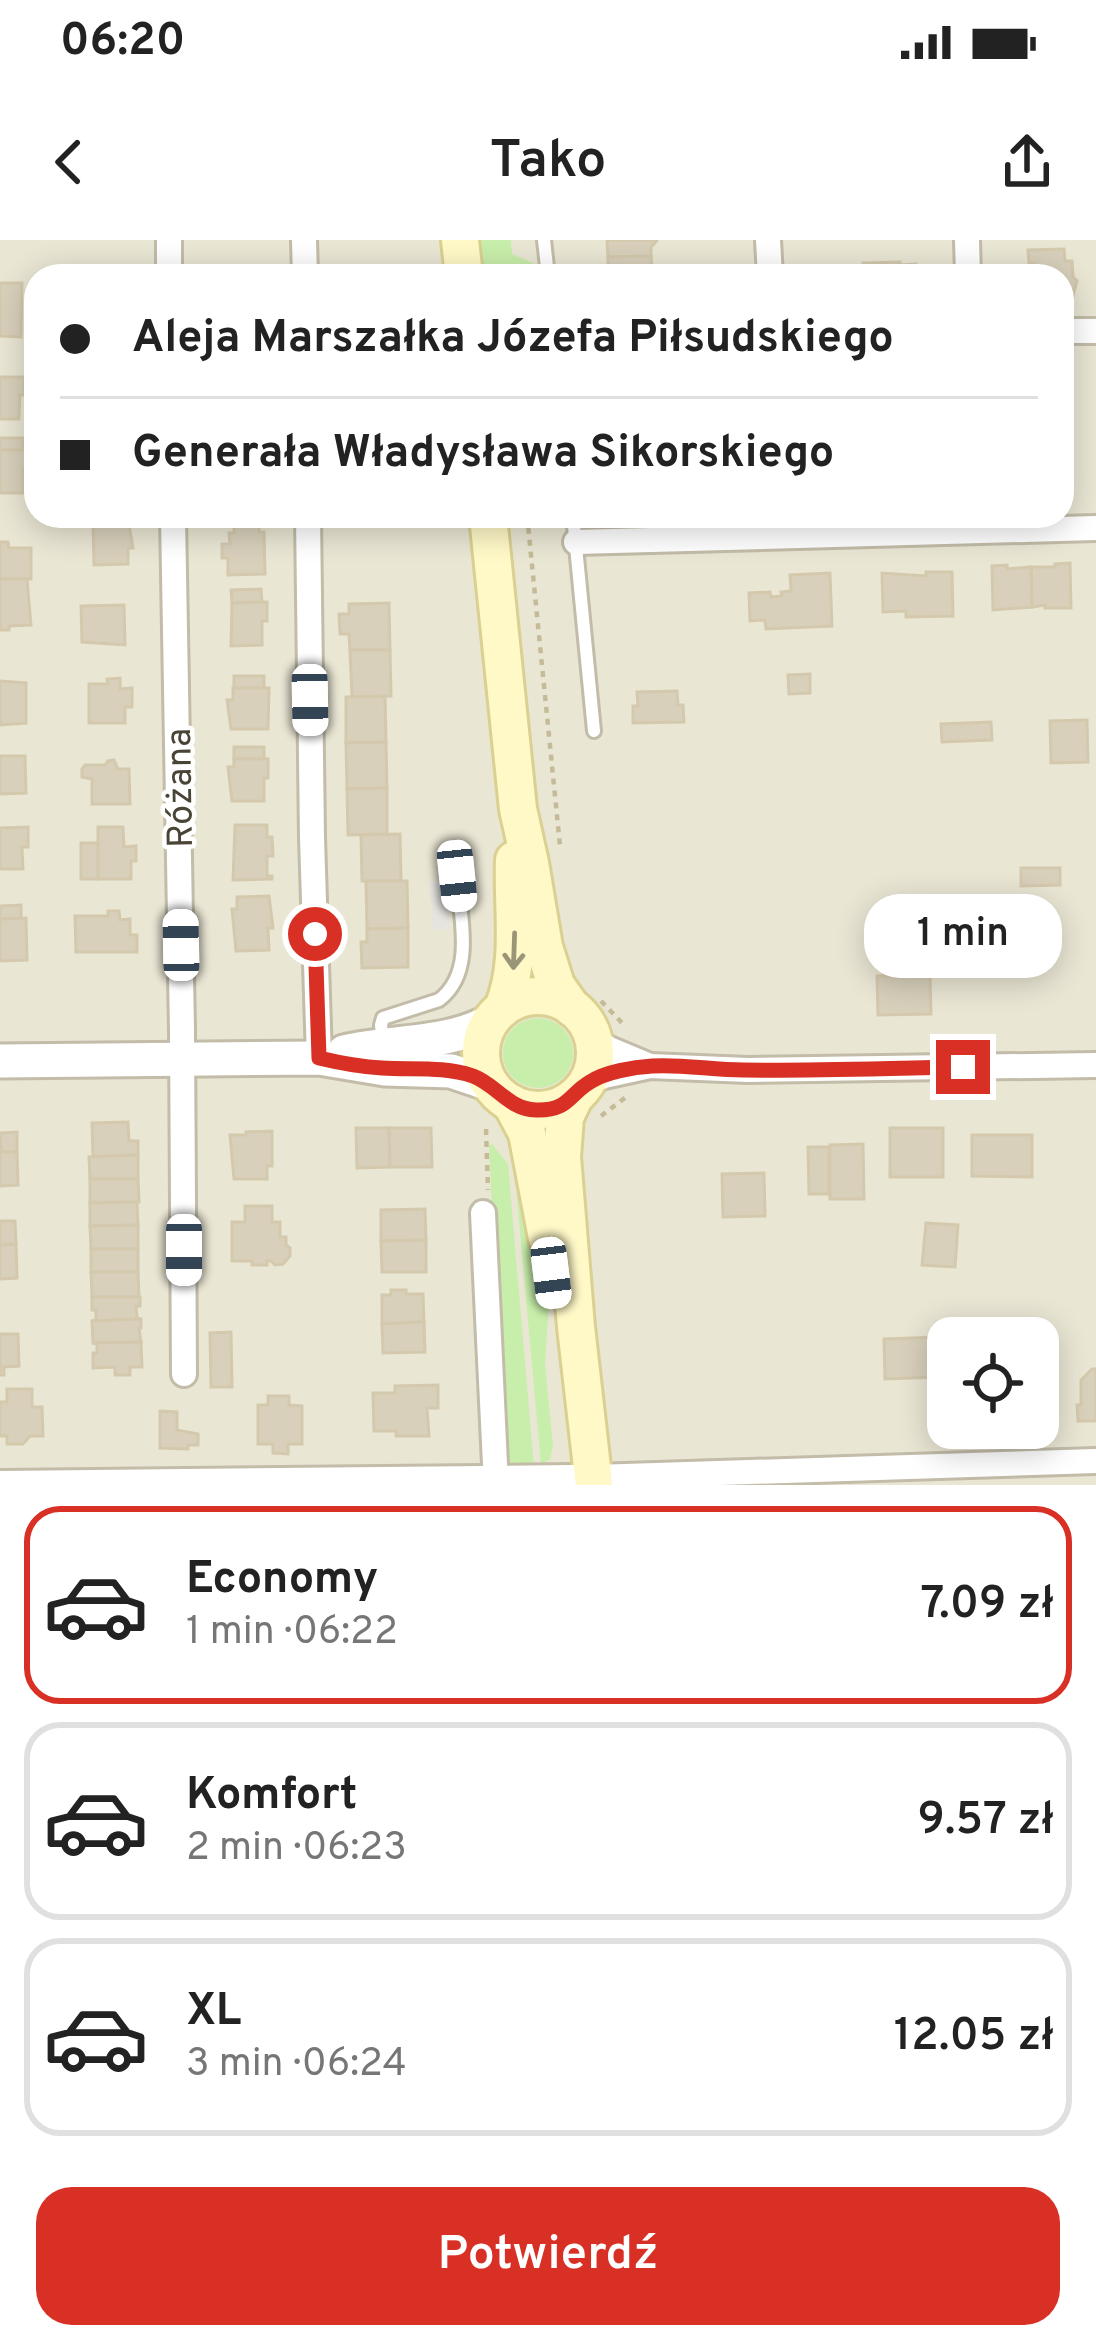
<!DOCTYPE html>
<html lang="pl">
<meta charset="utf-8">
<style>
:root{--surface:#fff;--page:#f2f2f2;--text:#222;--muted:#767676;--line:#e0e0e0;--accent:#d93025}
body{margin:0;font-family:Overpass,sans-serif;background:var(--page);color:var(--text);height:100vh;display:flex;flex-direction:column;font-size:45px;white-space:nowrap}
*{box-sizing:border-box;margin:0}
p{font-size:39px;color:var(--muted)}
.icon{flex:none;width:66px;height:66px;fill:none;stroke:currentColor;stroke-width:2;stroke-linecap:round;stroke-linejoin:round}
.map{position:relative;height:1245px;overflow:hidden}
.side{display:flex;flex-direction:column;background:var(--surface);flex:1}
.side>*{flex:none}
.banner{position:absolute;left:24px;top:24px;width:1050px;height:264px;border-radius:36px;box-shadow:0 6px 30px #0003;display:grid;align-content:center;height:264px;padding:0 36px;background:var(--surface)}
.tools{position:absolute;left:927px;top:1077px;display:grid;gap:24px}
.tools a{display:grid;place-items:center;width:132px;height:132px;border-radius:24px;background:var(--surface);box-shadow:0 6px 30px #0003;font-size:60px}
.end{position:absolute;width:54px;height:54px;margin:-27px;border:15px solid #d93025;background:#fff;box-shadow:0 0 0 6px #fff}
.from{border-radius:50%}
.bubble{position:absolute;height:84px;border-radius:36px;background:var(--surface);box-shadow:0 6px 30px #0003;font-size:39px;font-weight:600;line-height:84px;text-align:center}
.car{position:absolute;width:36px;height:72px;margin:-36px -18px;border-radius:15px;box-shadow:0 0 9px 3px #0007;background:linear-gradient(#fff 24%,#345 0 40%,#fff 0 76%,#345 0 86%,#fff 0)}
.banner b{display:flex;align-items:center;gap:42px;height:114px;font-size:45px}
.banner b+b{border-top:3px solid var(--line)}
.banner i{width:30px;height:30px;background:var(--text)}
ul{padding:21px 0 0;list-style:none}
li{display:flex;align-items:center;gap:36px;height:198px;margin:0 24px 18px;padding:0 12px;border:6px solid var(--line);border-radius:36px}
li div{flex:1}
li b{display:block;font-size:45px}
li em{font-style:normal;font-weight:600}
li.on{border-color:var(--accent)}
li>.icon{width:108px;height:108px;stroke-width:1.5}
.action{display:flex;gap:24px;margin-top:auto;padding:24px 36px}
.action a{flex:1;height:138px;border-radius:36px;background:var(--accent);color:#fff;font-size:48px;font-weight:600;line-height:138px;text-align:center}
.status{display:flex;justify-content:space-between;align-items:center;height:84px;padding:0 60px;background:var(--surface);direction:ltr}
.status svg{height:33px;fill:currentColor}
header{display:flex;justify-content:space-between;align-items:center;height:156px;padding:0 36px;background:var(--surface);font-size:54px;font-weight:600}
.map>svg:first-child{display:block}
</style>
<div class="status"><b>06:20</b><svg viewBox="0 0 49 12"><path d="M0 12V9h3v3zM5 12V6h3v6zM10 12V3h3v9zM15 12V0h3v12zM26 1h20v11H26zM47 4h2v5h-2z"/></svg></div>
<header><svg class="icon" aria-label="back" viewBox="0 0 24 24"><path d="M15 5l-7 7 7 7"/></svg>Tako<svg class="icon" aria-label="share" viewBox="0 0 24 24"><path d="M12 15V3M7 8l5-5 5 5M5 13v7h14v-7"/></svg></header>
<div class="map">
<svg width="1096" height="1245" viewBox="0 0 1096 1245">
<rect width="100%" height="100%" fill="#f5f3e7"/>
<path fill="#eae6d4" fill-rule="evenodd" d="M0 0H1096V1245H0ZM36 36H1062V276H36ZM948 1098H1038V1188H948Z"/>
<g fill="#c8eeab">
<path d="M469 0H511L512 14 535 24 536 36H474Z"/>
<circle cx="538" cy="813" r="35"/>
<path d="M492 904 508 924 534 1227 519 1229 504 1217 489 905Z"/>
<path d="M526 930 549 1061 545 1123 553 1206 550 1219 541 1225 515 936 518 932Z"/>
</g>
<path fill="#e6e4df" d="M448 641 450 689 433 690 430 642Z"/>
<g fill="#d8d0bb" stroke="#d4c9ad" stroke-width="3">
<path d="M607 0H657V1L651 7V16L608 17Z"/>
<path d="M1064 9 1065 21H1072L1073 37 1077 41 1073 56H1062V36H1035V23H1029L1028 10Z"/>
<path d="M651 16 652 26 658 32V36H608V17Z"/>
<path d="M900 22V25L916 24 917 36H864L863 23Z"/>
<path d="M0 43H22L21 97 0 96Z"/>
<path d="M0 137H24V155H20L19 179H0Z"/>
<rect x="0" y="198" width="23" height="12"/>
<path d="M0 210H27V229H23V253H0Z"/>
<path d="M230 280H259V292H264L265 334 228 335V318H222V304H230L229 293H234V282Z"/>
<path d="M93 281 121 280 129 285 133 308H128V324L94 325Z"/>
<path d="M0 302H8L9 308H31V339H0Z"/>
<path d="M1070 323 1071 368H1045V365L1032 367 1031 327H1055V324Z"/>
<path d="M1007 325V329L1031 327 1032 367 993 370 992 326Z"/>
<path d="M926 332H952L953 376 906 377V371L883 372 882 333 926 336Z"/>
<path d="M830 333 832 386 766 389 765 380 750 381 749 353 770 352 771 357 782 356 781 352 791 351 790 335Z"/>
<path d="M0 339H27L31 385 9 386V390H0Z"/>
<path d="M261 349 262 362 232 363 231 350Z"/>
<path d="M267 362V381H262V405L231 406 232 363Z"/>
<path d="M389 363 390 410H350L349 394H340L339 374H349V364Z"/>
<path d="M124 365 125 405 82 402 81 366Z"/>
<path d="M350 410H390L391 456 352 457Z"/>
<path d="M810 434V453L789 454 788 435Z"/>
<rect x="234" y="436" width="30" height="12"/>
<path d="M120 438V449L132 448V467H125V483H89V444H108L107 439Z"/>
<path d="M0 441 26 443V483L0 485Z"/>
<path d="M233 448H269L268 489H231L227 460H233Z"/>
<path d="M677 451 678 465H683L684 482 633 483V466H638L637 452Z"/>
<path d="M385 456 386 502 346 503V457Z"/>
<path d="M1087 480 1088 522 1051 523 1050 481Z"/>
<path d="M991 482 992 500 942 502 941 484Z"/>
<path d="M386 502 387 548 347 549 346 503Z"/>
<rect x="234" y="507" width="30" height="12"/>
<path d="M0 516H25L26 553 0 554Z"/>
<path d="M234 519H268V538H264V561H232L228 527H234Z"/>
<path d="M114 520 118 529H129L130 564H92V539L82 537V529L85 525H105L108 521Z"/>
<path d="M387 548V594L348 595 347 549Z"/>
<path d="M235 585H267V597H272L273 616H267V636H272V639L233 640Z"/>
<path d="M28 587V607H22L23 629H0V588Z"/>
<path d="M98 587H123L124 607 136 606V621H131V639H98Z"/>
<path d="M400 594 401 641H362L361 595Z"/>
<rect x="81" y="603" width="17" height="36"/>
<path d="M1021 628H1060V645L1021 646Z"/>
<path d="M366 641H407L408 688 367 689Z"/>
<path d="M269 656 273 688H268L269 710 236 711 232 669H237V657Z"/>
<path d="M21 665V679H0V666Z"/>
<path d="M108 671H119L120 680 130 679V695H137V712H76L75 676H108Z"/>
<path d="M26 678 27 720 0 721V679Z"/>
<path d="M408 688V727L362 728 361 702H367V689Z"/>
<path d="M930 735 931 774 878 775 877 736Z"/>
<path d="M128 882 129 901H138V915L93 917 92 883Z"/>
<path d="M356 888H389L390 927 357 928Z"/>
<path d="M389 888H431L432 927H390Z"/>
<rect x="890" y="888" width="53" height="49"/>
<path d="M272 891V926H267V939H234L230 895H246V892Z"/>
<path d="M17 892V912H1L0 893Z"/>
<path d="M972 895H1032V937L972 936Z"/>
<path d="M863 904 864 959H830V905Z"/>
<path d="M0 907 1 912H17L18 945 0 946Z"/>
<path d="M808 907H829V954H809Z"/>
<path d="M138 915V939H90L89 917Z"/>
<path d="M764 933 765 976 723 977 722 934Z"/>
<path d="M90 939H138L139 962 90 963Z"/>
<path d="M137 962 138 985 90 986V963Z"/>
<path d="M245 966H272V982H280V997H286V1005L290 1008V1016L283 1024 275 1025 271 1021H267V1025H252V1021H232V982H245Z"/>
<path d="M425 969 426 1000 381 1001V970Z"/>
<path d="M0 981H15L16 1004 0 1005Z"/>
<path d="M926 983 958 985 955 1027 922 1025Z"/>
<path d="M138 985V1009H91L90 986Z"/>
<path d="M426 1000V1032H382L381 1001Z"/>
<path d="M16 1004 17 1038 0 1039V1005Z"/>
<rect x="91" y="1009" width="47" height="23"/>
<path d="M91 1032H138L139 1057H92Z"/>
<path d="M391 1050H406V1054H423L424 1082 382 1084V1055H391Z"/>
<path d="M92 1057H140V1066H136L137 1078 141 1079 92 1081 96 1079V1070H92Z"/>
<path d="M141 1079V1088H139L141 1102 93 1103 92 1081Z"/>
<path d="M424 1082 425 1112 383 1113 382 1084Z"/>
<path d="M231 1092 232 1147H211L210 1093Z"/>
<path d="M0 1094H18L19 1126 4 1127V1135H0Z"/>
<path d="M939 1097 940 1137 885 1139 884 1099Z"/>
<path d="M141 1102 142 1127H130V1135H115V1127L93 1128V1113H97V1104L93 1103Z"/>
<path d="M1092 1129H1096V1181H1078L1077 1165H1081V1140Z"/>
<path d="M1044 1140V1170H1038V1141Z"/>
<path d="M438 1145V1168H427L429 1196H396V1191H374L373 1153H395V1146Z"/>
<path d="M7 1149H32V1167H42L43 1196H30L23 1204H7V1196H0V1162H7Z"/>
<path d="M268 1156H289V1165L302 1166V1204H288V1214L273 1213V1204H258V1165H268Z"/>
<path d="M160 1171 177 1172V1190L198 1194V1205H188V1209L160 1208Z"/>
</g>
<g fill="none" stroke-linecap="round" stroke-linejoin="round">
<g stroke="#c2bca8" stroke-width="18">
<g id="service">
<path d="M544 0 548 36"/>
<path d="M573 276 594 491"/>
<path d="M383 804 381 785 383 778 439 760C476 732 460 676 457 636"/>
</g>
</g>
<g stroke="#c2bca8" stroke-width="30">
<g id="minor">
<path d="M169 0V36"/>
<path d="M304 0 305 36"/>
<path d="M768 0 770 36"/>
<path d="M967 0 968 36"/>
<path d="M1062 91H1096"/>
<path d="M173 276 182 791 184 1134"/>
<path d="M308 276 312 598 319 818"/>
<path d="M576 302 1096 288"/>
<path d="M593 797 607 808 650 826"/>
<path d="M587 843 604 836 650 826 748 830 1096 825"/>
<path d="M483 973 496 1245"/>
<path d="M594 1237 1096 1221"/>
<path d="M0 1243 574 1237"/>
</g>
</g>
<g stroke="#c2bca8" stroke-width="39">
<g id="tertiary">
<path d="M344 812C394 800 444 806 491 781"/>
<path d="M0 821 319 818 385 829 451 831 490 844"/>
</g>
</g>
<g stroke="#dad091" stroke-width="42">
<g id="secondary">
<path d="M460 0 464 36"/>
<path d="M488 276 518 569 530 623 544 707 556 745 572 768"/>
<circle cx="538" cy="813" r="57"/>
<path d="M503 768C522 721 512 670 514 620"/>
<path d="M574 858 565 877 562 917 576 1087 594 1245"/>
<path d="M511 863 527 893 547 998"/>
</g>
</g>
<g stroke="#c5bb98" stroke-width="4.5" stroke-dasharray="6 6" stroke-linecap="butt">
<path d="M530 276 528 285 560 606"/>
<path d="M601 761 626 787"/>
<path d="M601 876 626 857"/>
<path d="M486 889 488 950"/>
</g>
<use href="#service" stroke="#fff" stroke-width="12"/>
<use href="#minor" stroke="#fff" stroke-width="24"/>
<use href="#tertiary" stroke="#fff" stroke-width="33"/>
<use href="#secondary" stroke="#fff8c7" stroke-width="36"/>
</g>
<defs><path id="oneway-shaft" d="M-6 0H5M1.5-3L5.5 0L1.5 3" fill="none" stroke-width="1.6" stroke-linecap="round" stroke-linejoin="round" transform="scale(3)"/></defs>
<use stroke="#9b9577" href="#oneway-shaft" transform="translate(514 711) rotate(92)"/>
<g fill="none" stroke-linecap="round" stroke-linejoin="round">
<path stroke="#d93025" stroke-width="15" d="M315 694 319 818C340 823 361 827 382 828 412 830 444 826 473 836 497 845 508 869 536 870 569 871 568 855 590 842 605 832 634 827 652 826 681 824 713 830 743 830 816 831 890 828 963 827"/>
</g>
<g text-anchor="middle" stroke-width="9" stroke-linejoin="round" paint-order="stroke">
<g font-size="36" fill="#494435" stroke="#fff">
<text transform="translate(178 548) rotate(-91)" y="13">Różana</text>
</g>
</g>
</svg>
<div class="tools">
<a><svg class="icon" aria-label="locate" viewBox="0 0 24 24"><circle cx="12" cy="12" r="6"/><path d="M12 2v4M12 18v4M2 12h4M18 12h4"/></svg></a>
</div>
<i class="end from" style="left:315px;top:694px"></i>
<i class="end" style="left:963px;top:827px"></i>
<div class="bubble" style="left:864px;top:654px;width:198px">1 min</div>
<i class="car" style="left:310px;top:460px;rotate:179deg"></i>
<i class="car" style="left:457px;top:636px;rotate:174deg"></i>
<i class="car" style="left:181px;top:705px;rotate:359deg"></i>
<i class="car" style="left:184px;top:1010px;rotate:180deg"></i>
<i class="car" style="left:551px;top:1033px;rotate:173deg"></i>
<div class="banner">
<b><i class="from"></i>Aleja Marszałka Józefa Piłsudskiego</b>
<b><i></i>Generała Władysława Sikorskiego</b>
</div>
</div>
<section class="side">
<ul>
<li class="on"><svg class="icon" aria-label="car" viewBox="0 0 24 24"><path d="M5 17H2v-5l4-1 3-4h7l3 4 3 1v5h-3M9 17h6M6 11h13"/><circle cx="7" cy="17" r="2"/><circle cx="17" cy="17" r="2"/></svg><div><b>Economy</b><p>1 min · 06:22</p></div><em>7.09 zł</em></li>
<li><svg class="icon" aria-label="car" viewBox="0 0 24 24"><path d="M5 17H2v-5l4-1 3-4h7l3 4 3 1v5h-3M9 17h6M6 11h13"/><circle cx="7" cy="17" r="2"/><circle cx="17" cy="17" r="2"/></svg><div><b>Komfort</b><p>2 min · 06:23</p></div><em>9.57 zł</em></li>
<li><svg class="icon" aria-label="car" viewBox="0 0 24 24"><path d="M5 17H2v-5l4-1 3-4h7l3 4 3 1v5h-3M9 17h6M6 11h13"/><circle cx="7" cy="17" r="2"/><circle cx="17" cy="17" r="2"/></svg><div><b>XL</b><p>3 min · 06:24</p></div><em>12.05 zł</em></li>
</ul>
<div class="action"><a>Potwierdź</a></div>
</section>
